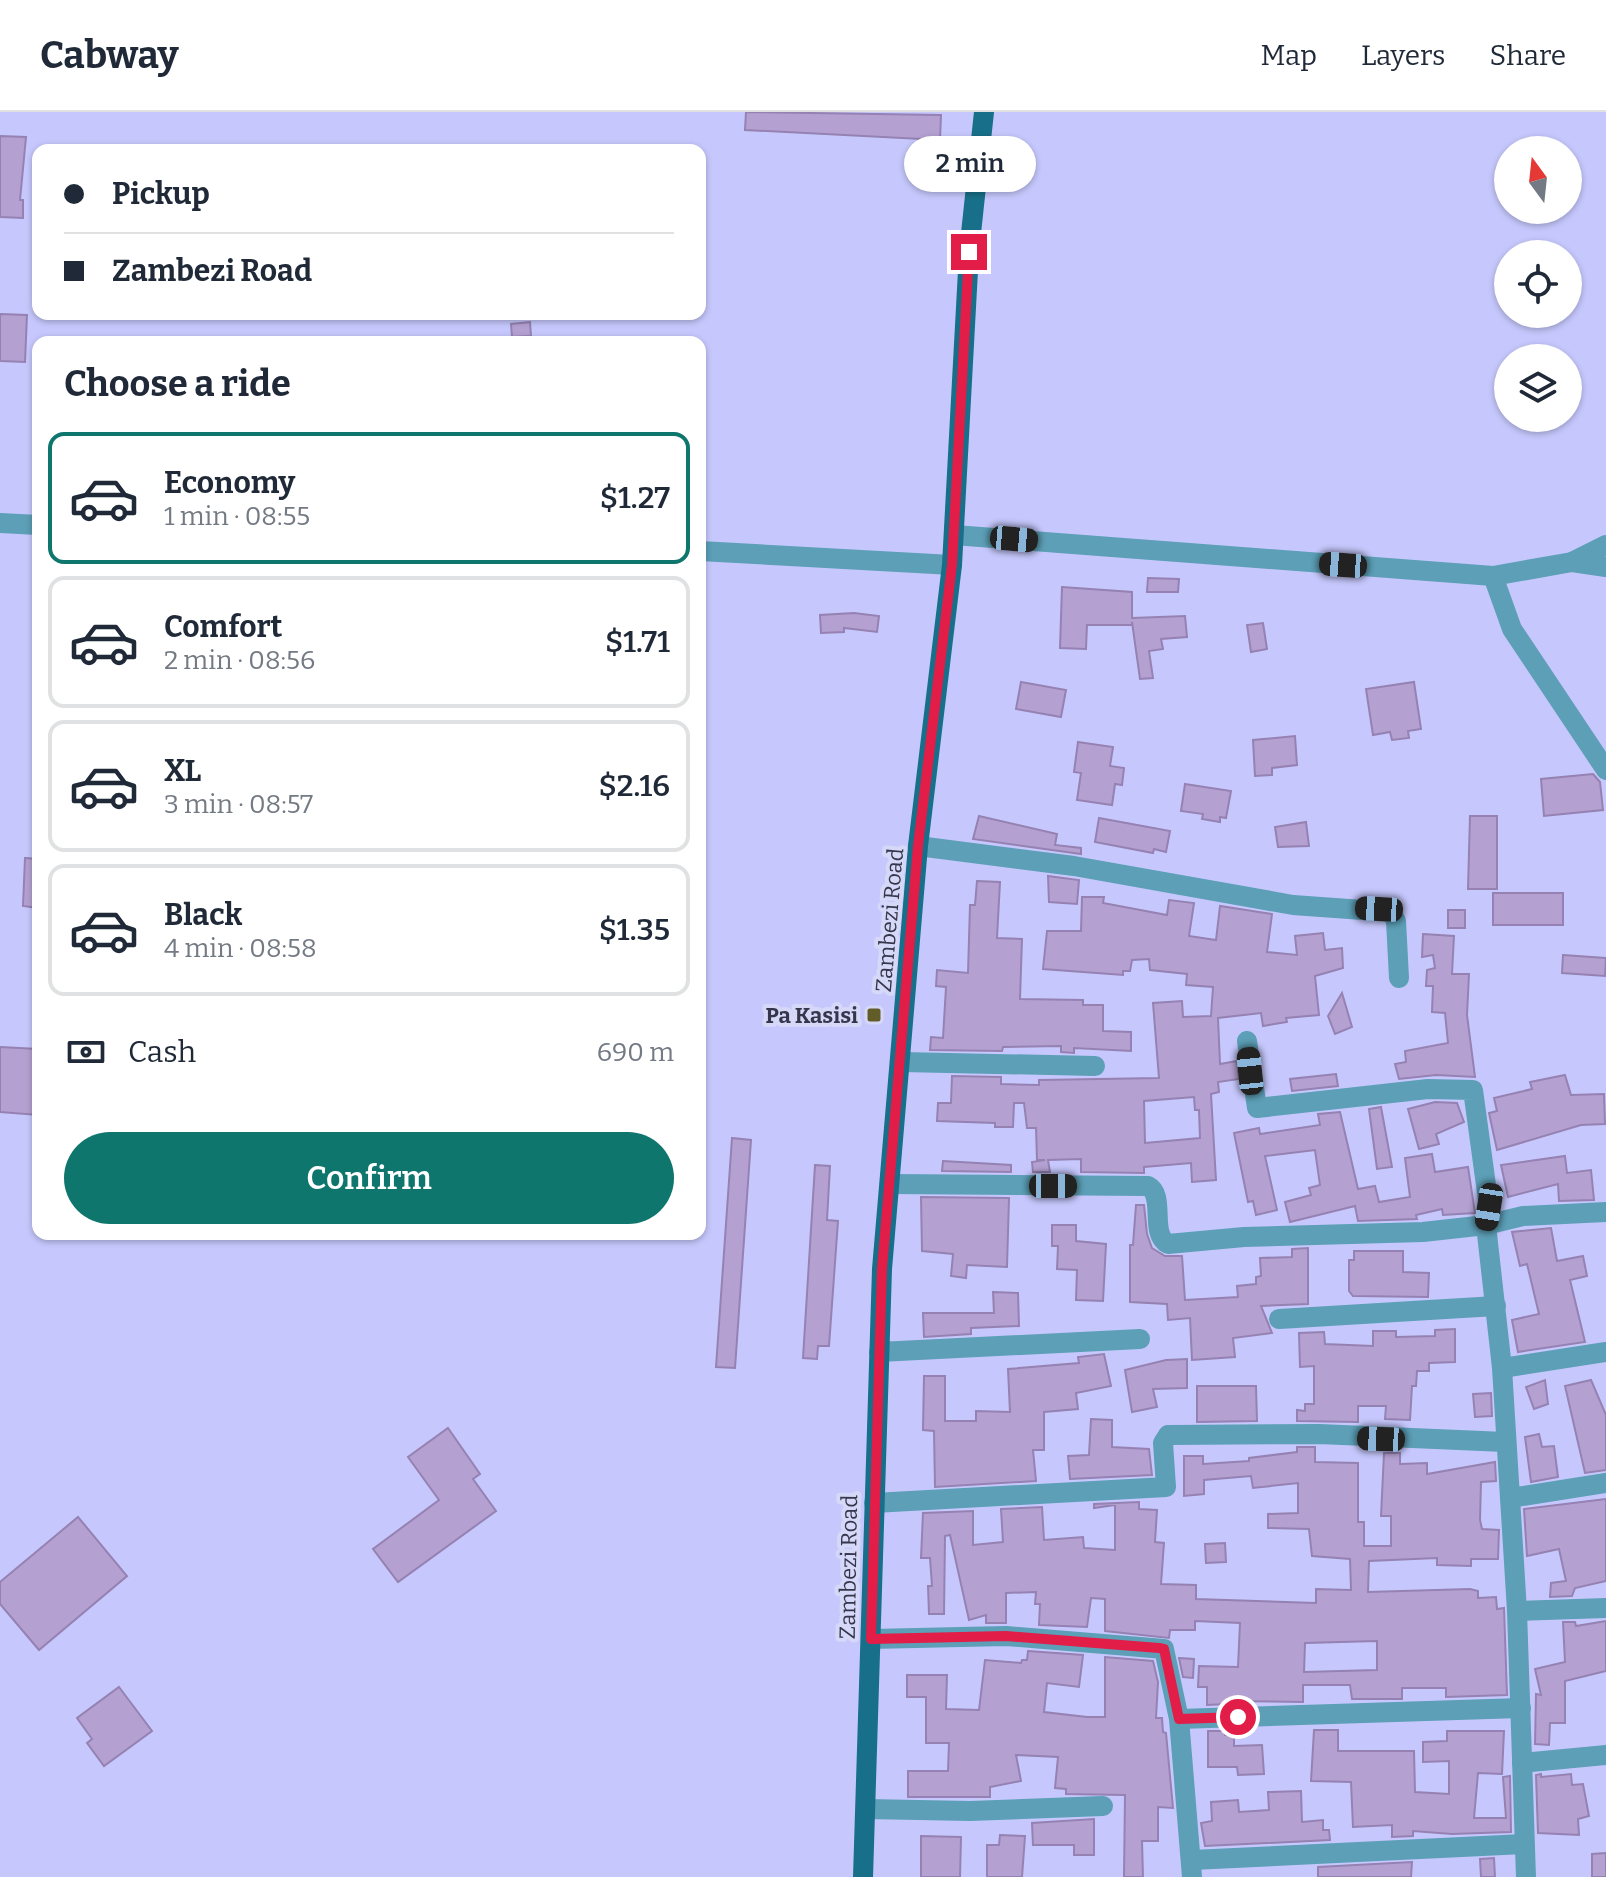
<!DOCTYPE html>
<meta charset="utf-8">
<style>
:root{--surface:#fff;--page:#f6f6f7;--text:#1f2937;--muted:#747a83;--line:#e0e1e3;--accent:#0f766e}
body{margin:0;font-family:Bitter,serif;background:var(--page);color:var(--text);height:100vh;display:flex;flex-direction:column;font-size:30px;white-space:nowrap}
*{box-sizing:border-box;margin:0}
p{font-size:26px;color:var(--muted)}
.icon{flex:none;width:44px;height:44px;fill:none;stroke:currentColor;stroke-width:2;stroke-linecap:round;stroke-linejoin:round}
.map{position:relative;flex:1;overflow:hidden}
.details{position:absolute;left:32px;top:224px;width:674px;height:904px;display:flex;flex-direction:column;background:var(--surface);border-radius:16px;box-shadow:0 2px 6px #0004}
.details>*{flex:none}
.top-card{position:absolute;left:32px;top:32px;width:674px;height:176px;border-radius:16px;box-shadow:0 2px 6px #0004;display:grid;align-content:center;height:176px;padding:0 32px;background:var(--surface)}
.needle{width:52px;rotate:345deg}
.tools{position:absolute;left:1494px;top:24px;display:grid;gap:16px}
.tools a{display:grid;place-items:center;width:88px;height:88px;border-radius:50%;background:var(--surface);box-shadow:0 2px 6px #0004;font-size:40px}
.end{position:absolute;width:36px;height:36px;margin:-18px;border:10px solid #e11d48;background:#fff;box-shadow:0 0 0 4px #fff}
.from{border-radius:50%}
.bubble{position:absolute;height:56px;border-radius:28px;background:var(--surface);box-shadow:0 2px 6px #0004;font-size:26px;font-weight:600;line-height:56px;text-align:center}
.car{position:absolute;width:24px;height:48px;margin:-24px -12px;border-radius:10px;box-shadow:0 0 6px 2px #0007;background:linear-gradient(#222 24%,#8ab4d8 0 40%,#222 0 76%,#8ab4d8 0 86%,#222 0)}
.top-card b{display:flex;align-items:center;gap:28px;height:76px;font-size:30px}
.top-card b+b{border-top:2px solid var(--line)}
.top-card i{width:20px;height:20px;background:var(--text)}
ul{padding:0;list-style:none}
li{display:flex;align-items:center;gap:24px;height:132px;margin:0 16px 12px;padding:0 16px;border:4px solid var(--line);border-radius:16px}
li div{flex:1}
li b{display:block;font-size:30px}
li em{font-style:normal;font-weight:600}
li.selected{border-color:var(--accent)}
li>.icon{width:72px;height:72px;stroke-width:1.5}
h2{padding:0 32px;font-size:36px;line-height:96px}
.pay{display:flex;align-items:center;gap:20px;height:88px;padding:0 32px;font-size:30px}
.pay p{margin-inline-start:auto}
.primary-button{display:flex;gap:16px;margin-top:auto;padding:16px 32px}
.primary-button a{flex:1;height:92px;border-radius:48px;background:var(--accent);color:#fff;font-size:32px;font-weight:600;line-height:92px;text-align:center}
header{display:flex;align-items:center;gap:48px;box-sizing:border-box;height:112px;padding:0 40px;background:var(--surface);border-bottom:2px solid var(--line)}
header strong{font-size:38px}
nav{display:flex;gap:44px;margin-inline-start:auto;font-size:28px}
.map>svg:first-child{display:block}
</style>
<header>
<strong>Cabway</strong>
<nav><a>Map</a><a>Layers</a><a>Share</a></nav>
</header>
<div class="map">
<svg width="1606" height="1765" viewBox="0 0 1606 1765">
<rect width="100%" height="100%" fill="#c6c8fd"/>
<g fill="#b4a1d2" stroke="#9582b2" stroke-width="2" fill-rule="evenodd">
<path d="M746 0 941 3 940 28 745 18Z"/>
<path d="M0 24 26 25 20 88H23V106L0 105Z"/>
<path d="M0 202 27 203 25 250 0 249Z"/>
<path d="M530 210 531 224 512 225 511 212Z"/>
<path d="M1148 466 1179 467 1178 480H1147Z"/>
<path d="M1062 475 1132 480V506L1185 504 1187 525 1161 527 1163 537 1149 539 1153 566 1140 567 1132 510V513H1087L1086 537 1060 536Z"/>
<path d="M854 501 879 504 877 520 844 516V520L821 521 820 503Z"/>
<path d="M1263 511 1267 537 1251 540 1247 513Z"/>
<path d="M1021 570 1066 578 1061 605 1016 597Z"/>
<path d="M1414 570 1421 617 1408 619 1409 626 1392 628 1390 620 1373 623 1366 577Z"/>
<path d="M1295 624 1297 653 1272 656V663L1255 664 1253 628Z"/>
<path d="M1078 630 1113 635 1110 654 1124 656 1122 673 1115 672 1112 693 1077 688 1081 661 1074 660Z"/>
<path d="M1593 662 1600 670 1603 698 1544 704 1541 667Z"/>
<path d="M1185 672 1231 679 1226 706 1220 705V710L1202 707 1203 702 1181 699Z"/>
<path d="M979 704 1057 722 1055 733 1081 736V742L973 727Z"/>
<path d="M1470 704H1497V777H1468Z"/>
<path d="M1099 706 1170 719 1166 740 1154 737 1153 741 1095 730Z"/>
<path d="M1306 710 1309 734 1278 735 1275 715Z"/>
<path d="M25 746 38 747V796L23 794Z"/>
<path d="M1048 764 1079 768 1077 792 1049 790Z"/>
<path d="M977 769 1000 770 997 826 1022 827 1020 887 1083 888V893H1103V919L1131 920V939L1074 936V941L1061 940V934L1003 935 1002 939 930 938 931 925 943 926 946 875 936 874 937 858 968 861 970 793H975Z"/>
<rect x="1493" y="781" width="70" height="32"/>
<path d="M1082 785H1104L1103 791 1167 803 1169 788 1194 791 1189 824 1216 828 1220 794 1272 802 1267 840 1297 843 1295 824 1323 821 1325 838 1342 836 1343 856 1315 864 1319 903 1286 906 1287 910 1263 914 1261 901 1218 906 1220 952 1237 949 1239 967 1218 970 1219 980 1211 982 1216 1068 1192 1070 1191 1051 1144 1055V1061L1081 1060V1047L1048 1048 1050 1060H1033L1032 1050 1045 1048H1037L1036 1016H1027L1024 991H1014L1013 1015H995V1011L937 1009 938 991H951L952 964 1001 965V972L1039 973V968L1159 966 1153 891 1182 889 1183 905 1211 904 1213 875 1186 873 1187 862 1150 858 1149 847 1132 848 1130 859H1123V863L1043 857 1047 819H1081ZM1194 985 1195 998H1199L1200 1026 1145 1031 1144 989Z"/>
<rect x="1448" y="798" width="17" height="18"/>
<path d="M1423 822 1454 824 1452 862H1469L1467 903 1475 965 1436 963 1399 967 1395 952 1406 950 1405 939 1448 931 1445 901 1432 900 1433 874H1426L1427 858 1435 856 1433 843 1422 845Z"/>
<path d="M1563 843 1606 846 1605 864 1562 861Z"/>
<path d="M1342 881 1352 915 1335 922 1328 904Z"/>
<path d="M0 935 38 937V1003L0 1000Z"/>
<path d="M1336 962 1338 974 1292 979 1290 967Z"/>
<path d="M1565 963 1571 983 1604 982 1605 1012 1581 1013 1497 1038 1489 1001 1497 999 1494 986 1532 977 1530 970Z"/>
<path d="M1435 990 1457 991 1464 1010 1436 1022 1439 1032 1419 1037 1408 997Z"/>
<path d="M1381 995 1392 1055 1377 1057 1369 997Z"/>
<path d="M1340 1000 1358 1077 1375 1074 1379 1090 1410 1085 1405 1046 1432 1042 1435 1060 1468 1055 1475 1101 1443 1103 1442 1097 1416 1103 1417 1107 1358 1109 1355 1094 1290 1110 1285 1090 1311 1083 1309 1076 1320 1073 1315 1038 1265 1044 1277 1098 1256 1103 1253 1089 1248 1090 1234 1021 1259 1016 1260 1022 1320 1013 1318 1002Z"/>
<path d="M732 1026 751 1028 735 1256 716 1255Z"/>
<path d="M1565 1044 1567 1061 1591 1058 1594 1088 1559 1089 1558 1072 1508 1085 1501 1053Z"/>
<path d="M943 1049 1011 1053V1060L942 1059Z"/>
<path d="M815 1053 830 1054 827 1108 838 1109 829 1234H818L817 1247 803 1246Z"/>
<path d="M921 1085 1009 1086 1007 1155 967 1153 966 1166 951 1164 953 1142 922 1139Z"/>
<path d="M1136 1093H1144L1147 1122 1152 1136 1165 1144H1182L1185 1188 1238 1185 1237 1174 1256 1172V1165L1261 1164 1260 1146 1292 1145V1137L1308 1136V1192L1261 1194 1272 1221 1233 1226 1235 1245 1192 1248 1190 1206 1168 1208 1167 1192 1130 1190V1133H1133Z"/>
<path d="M1052 1113H1076V1129L1106 1132 1103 1189 1076 1188 1077 1158 1057 1157 1058 1134H1052Z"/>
<path d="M1551 1116 1557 1149 1583 1144 1587 1164 1570 1168 1585 1230 1518 1240 1512 1208 1539 1202 1527 1152 1520 1154 1512 1120Z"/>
<path d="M1354 1139H1403V1160L1429 1161 1428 1185 1353 1184 1349 1179V1148H1354Z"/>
<path d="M993 1180 1018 1181 1019 1214 971 1216V1222L924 1225 923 1201H994Z"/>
<path d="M1455 1217V1250L1429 1251V1259H1417L1416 1274H1412L1410 1308 1385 1307 1386 1294H1358V1310L1297 1309V1298L1305 1299V1292H1314V1254L1300 1255 1299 1221 1324 1220 1325 1232 1373 1234V1219H1396V1225L1435 1224V1218Z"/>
<path d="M1104 1242 1111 1274 1076 1281 1078 1297 1044 1300V1338H1033L1036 1369 935 1375 934 1319 923 1318 924 1264H945V1309H976V1299L1010 1300 1008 1257 1079 1251 1078 1245Z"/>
<path d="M1187 1247V1276L1153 1277 1157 1295 1132 1300 1125 1258 1166 1248Z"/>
<path d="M1545 1268 1548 1292 1534 1297 1526 1275Z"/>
<path d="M1591 1268 1606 1303V1358L1585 1361 1565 1274Z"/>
<path d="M1197 1274H1256L1257 1309 1197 1310Z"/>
<path d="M1491 1281 1492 1304 1475 1305 1473 1282Z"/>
<path d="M1091 1307 1112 1308V1335L1149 1337 1152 1363 1070 1367 1068 1344 1089 1343Z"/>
<path d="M448 1316 480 1362 473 1367 496 1399 398 1470 373 1437 439 1388 408 1345Z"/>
<path d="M1539 1322 1542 1335 1554 1334 1558 1365 1531 1370 1525 1325Z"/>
<path d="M1297 1335H1315V1350L1358 1351V1410H1364V1434H1391V1404H1381L1384 1341H1400V1352L1427 1351V1362L1495 1350 1496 1369 1481 1370 1480 1408 1482 1417 1499 1418 1498 1447H1471V1454L1437 1453V1446L1369 1449 1368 1480 1470 1477 1478 1479V1486L1496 1485 1497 1497 1504 1496 1507 1583 1446 1585V1576H1402V1587H1352L1350 1573H1303V1590L1226 1589V1592L1207 1593V1575H1198L1199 1554 1238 1555 1240 1511 1195 1509V1518H1170L1169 1526 1105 1519V1487L1091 1486 1087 1515 1039 1513 1040 1492H1035L1036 1480 1006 1481V1511H986V1503L969 1508 950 1423 945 1424 944 1502H929L928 1474H932L930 1446H921L923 1401 973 1399V1433L1003 1430 1001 1397 1042 1395 1044 1428 1083 1425 1084 1436 1115 1438V1393L1094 1396V1392L1139 1390V1397L1157 1398 1155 1430 1164 1431 1161 1472 1196 1473V1487L1316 1491V1477L1351 1478 1350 1447 1312 1444 1309 1417 1268 1416V1402L1298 1401V1371L1253 1376 1251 1364 1204 1368V1382L1184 1384V1344H1203V1352L1249 1349V1346L1297 1340ZM1377 1529V1558L1304 1560 1305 1531Z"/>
<path d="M1606 1387V1469L1575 1476 1572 1484 1550 1485 1551 1471 1566 1469 1559 1437 1527 1444 1524 1397Z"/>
<path d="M78 1405 127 1464 39 1538 0 1492V1470Z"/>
<path d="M1225 1431 1226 1450 1206 1451 1205 1432Z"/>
<path d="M1606 1509V1559L1565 1569V1611H1550L1549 1633 1535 1632 1536 1582 1541 1583 1535 1557 1565 1550 1563 1510H1575L1576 1514Z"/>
<path d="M1028 1539 1083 1543 1079 1575 1047 1571 1044 1600 1087 1605H1105V1545L1153 1549 1158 1570 1156 1606H1162L1163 1620 1166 1621 1173 1696 1158 1695V1729H1142L1143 1765H1124L1125 1683 1066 1682V1677L1055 1676 1058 1645 1016 1643 1021 1669 990 1675V1685H908V1659H948L949 1631H926V1585H907V1563H947L946 1597 979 1598 985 1548 1021 1551 1022 1548H1027Z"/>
<path d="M1179 1546 1194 1547 1193 1566 1183 1565Z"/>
<path d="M119 1575 152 1619 104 1654 87 1631 92 1627 77 1606Z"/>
<path d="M1314 1618H1338V1639H1414L1415 1680 1449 1682V1649L1423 1650V1630L1447 1629V1619H1504L1502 1662 1478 1661 1474 1706H1506L1503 1665 1510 1664 1511 1720 1452 1722 1413 1719V1724L1392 1725V1713L1353 1715 1351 1670 1311 1669Z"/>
<path d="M1208 1619H1225V1623H1234V1634L1262 1633 1264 1662 1238 1663 1237 1655H1208Z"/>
<path d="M1541 1662V1665L1571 1662 1572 1673 1583 1672 1589 1704 1578 1707 1579 1723 1538 1721 1536 1663Z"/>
<path d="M1301 1679 1302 1710 1323 1708V1718H1329L1330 1728 1205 1734 1201 1711 1212 1709 1211 1690 1238 1688 1239 1700 1269 1698 1268 1680Z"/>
<path d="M1094 1707V1743H1074V1733H1033L1032 1711Z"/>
<path d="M1000 1723 1025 1724 1022 1765H987V1733H999Z"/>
<path d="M921 1724 961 1725 960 1765H921Z"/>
<path d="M1606 1741V1765H1592V1742Z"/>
<path d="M1494 1746 1495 1765H1481L1480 1747Z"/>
<path d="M1412 1750 1411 1765H1318V1755Z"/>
</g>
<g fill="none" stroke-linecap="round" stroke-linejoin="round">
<g stroke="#5c9fb7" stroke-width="20">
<path d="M0 411 38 413"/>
<path d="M954 423 1493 464 1572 450 1606 433"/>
<path d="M700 439 952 453"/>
<path d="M1572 450 1606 455"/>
<path d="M1493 464 1512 517 1606 658"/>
<path d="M918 734 1074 754 1293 793 1391 800 1396 809 1399 866"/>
<path d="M1247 929 1257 996 1428 977 1473 978 1489 1095 1486 1113 1502 1256 1517 1499 1526 1765"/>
<path d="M901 950 1095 954"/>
<path d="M890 1072 1148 1074C1166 1083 1149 1122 1168 1132L1244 1125 1423 1120 1486 1113 1523 1104 1606 1100"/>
<path d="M1279 1207 1496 1194"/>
<path d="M879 1240 1140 1227"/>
<path d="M1502 1256 1606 1240"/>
<path d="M1510 1386 1606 1371"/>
<path d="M874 1391 1166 1375 1163 1331 1168 1323 1319 1322 1505 1330"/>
<path d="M1517 1499 1606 1496"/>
<path d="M871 1527 1006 1524 1164 1537 1179 1607 1192 1765"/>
<path d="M1179 1607 1521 1596"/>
<path d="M1522 1651 1606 1643"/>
<path d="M866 1697 970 1699 1103 1694"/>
<path d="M1192 1748 1524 1732"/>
</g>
<path stroke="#186f89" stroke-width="20" d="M863 1765 882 1157 918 734 952 453 969 140 984 0"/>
</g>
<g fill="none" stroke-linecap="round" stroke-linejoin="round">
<path stroke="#e11d48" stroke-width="10" d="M969 140 952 453 918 734 882 1157 871 1527 1006 1524 1159 1536 1164 1537 1179 1607 1238 1605"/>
</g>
<rect fill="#625c29" stroke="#d6d8f8" stroke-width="3" x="866" y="895" width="16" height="16" rx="4"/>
<g text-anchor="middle" stroke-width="8" stroke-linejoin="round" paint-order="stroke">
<g font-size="22" fill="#35364b" stroke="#d6d8f8">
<text transform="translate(889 808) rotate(-85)" y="8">Zambezi Road</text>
<text transform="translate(848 1455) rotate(-89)" y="8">Zambezi Road</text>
</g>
<g font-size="22" font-weight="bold" fill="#35364b" stroke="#d6d8f8" text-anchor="end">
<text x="858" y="911">Pa Kasisi</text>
</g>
</g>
</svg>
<div class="tools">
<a><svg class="needle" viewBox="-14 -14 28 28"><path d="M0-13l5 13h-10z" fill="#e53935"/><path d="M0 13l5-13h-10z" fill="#747a83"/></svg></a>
<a><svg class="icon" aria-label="locate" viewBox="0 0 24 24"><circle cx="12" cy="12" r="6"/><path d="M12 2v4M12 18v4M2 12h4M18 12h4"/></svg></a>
<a><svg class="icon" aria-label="layers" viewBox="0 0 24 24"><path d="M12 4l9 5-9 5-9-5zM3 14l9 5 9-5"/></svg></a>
</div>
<i class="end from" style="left:1238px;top:1605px"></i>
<i class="end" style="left:969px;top:140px"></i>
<div class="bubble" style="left:904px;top:24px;width:132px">2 min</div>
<i class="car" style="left:1014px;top:427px;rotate:95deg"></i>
<i class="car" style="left:1343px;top:453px;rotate:274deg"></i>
<i class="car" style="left:1379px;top:797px;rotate:273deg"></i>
<i class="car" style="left:1250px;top:959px;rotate:354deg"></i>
<i class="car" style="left:1053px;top:1074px;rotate:90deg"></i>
<i class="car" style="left:1489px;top:1095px;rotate:189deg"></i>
<i class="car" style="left:1381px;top:1327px;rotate:272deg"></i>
<div class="top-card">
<b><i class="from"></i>Pickup</b>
<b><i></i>Zambezi Road</b>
</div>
<section class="details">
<h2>Choose a ride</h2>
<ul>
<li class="selected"><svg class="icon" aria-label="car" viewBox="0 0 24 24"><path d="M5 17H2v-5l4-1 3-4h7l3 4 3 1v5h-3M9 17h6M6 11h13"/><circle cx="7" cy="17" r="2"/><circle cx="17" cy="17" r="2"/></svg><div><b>Economy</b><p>1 min · 08:55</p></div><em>$1.27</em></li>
<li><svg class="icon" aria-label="car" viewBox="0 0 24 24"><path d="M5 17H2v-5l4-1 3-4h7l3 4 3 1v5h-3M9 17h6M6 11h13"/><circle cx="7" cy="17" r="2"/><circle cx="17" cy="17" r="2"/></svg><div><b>Comfort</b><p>2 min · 08:56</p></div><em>$1.71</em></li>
<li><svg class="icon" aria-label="car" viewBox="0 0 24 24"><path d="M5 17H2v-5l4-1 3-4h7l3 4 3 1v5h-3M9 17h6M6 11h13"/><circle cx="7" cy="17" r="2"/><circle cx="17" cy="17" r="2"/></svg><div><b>XL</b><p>3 min · 08:57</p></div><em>$2.16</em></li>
<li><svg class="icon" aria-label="car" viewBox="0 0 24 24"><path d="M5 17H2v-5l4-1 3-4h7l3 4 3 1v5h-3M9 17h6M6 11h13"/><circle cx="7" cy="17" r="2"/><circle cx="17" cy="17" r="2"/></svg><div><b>Black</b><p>4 min · 08:58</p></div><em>$1.35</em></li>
</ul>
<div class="pay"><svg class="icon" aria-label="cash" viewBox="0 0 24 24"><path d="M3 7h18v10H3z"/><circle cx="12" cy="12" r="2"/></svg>Cash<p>690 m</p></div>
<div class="primary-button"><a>Confirm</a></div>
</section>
</div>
